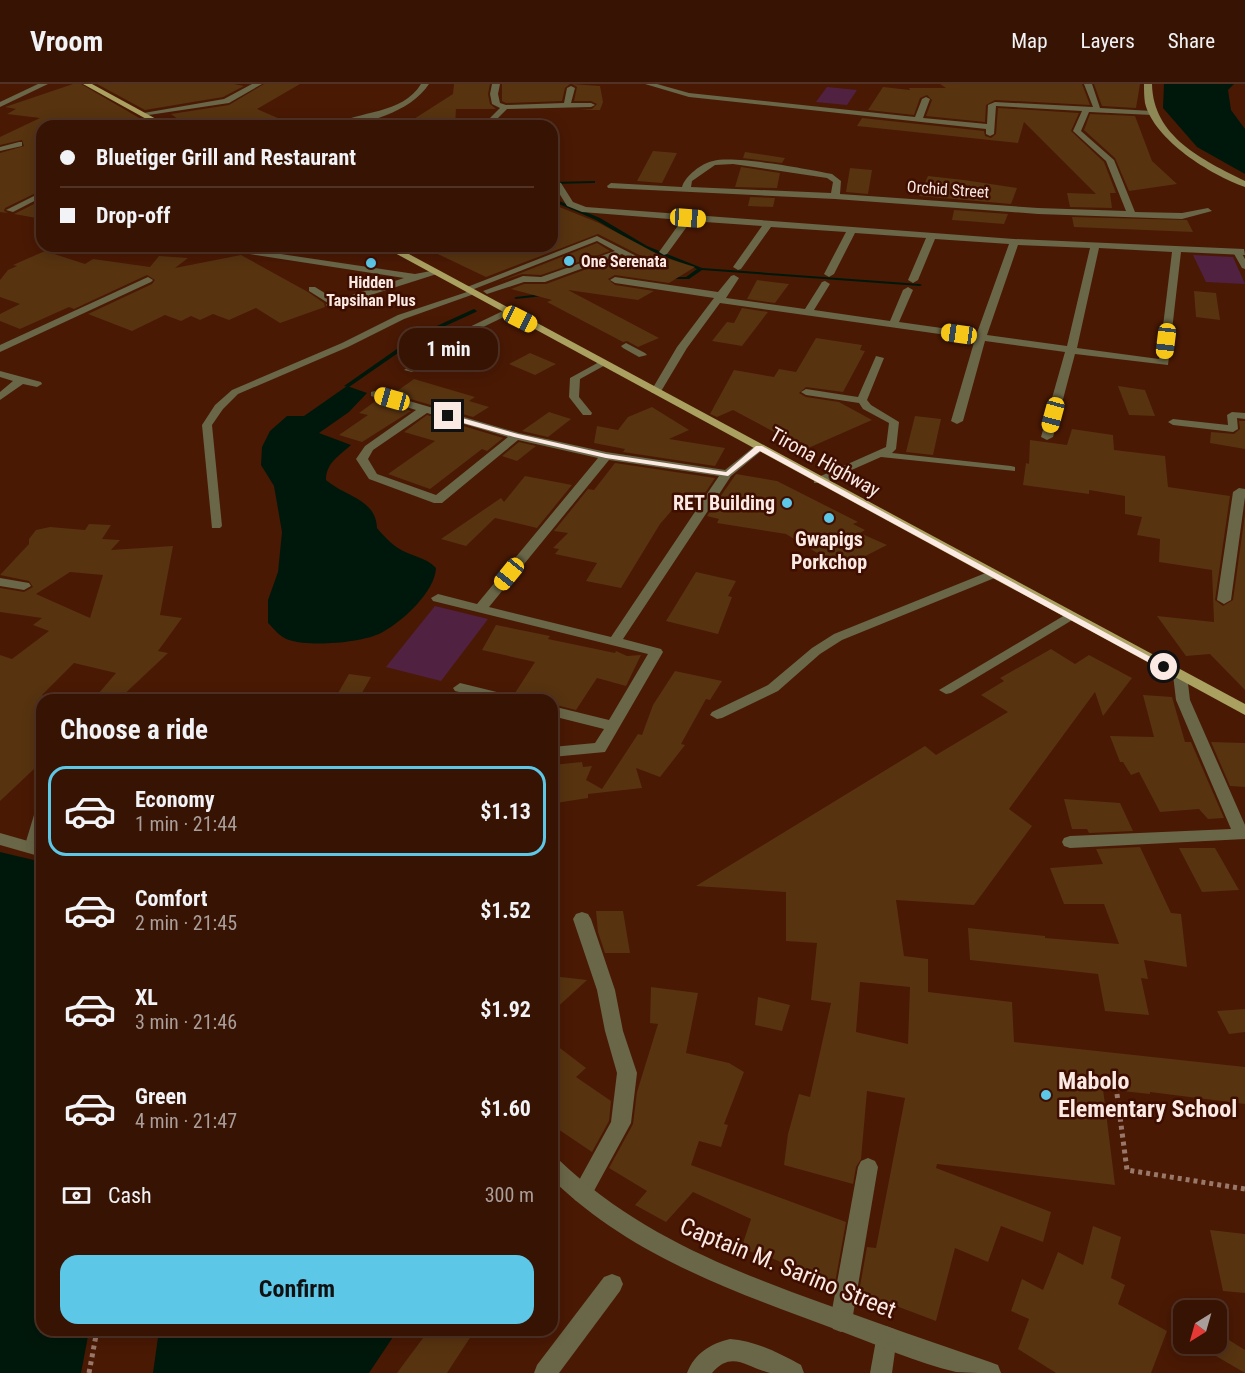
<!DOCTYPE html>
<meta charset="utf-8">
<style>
:root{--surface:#371303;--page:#3e1c0d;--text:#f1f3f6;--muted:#aa9e9a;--line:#513225;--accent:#5dc7e8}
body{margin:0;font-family:"Roboto Condensed",sans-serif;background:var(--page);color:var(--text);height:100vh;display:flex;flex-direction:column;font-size:22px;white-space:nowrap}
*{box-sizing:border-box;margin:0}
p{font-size:20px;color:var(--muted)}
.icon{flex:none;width:33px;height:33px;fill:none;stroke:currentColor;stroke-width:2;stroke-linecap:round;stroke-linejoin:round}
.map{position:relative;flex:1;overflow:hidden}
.details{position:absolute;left:36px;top:610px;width:522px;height:642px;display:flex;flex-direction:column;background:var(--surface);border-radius:18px;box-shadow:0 3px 15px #0003,0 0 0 2px var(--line)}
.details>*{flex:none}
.top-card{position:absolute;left:36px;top:36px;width:522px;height:132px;border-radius:18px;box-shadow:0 3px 15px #0003,0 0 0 2px var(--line);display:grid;align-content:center;height:132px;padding:0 24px;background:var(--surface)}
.needle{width:39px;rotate:217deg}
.tools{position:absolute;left:1173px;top:1216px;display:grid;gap:12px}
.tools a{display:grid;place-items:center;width:54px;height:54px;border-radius:12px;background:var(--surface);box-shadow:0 3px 15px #0003,0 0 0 2px var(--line);font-size:30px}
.end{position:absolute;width:27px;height:27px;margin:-14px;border:8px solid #fbeae4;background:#111;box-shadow:0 0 0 3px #111}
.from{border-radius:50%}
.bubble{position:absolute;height:42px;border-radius:18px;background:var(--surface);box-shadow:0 3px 15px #0003,0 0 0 2px var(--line);font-size:20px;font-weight:700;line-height:42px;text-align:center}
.car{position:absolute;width:18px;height:36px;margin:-18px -9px;border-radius:8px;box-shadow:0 0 4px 2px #0007;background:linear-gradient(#f5c518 24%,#345 0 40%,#f5c518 0 76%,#345 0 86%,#f5c518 0)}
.top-card b{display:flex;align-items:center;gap:21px;height:57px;font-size:22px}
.top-card b+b{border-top:2px solid var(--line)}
.top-card i{width:15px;height:15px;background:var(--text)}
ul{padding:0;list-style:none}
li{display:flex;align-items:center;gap:18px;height:90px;margin:0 12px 9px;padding:0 12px;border:3px solid transparent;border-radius:18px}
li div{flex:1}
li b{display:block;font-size:22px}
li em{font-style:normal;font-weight:700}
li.on{border-color:var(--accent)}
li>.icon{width:54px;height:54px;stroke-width:1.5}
h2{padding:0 24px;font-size:27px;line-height:72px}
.pay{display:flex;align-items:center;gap:15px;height:66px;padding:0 24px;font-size:22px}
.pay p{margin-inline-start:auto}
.primary-button{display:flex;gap:12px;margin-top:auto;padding:12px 24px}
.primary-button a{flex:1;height:69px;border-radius:18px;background:var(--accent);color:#111;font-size:24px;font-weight:700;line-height:69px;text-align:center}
header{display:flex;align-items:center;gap:36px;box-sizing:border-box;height:84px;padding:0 30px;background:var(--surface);border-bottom:2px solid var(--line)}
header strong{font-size:28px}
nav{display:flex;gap:33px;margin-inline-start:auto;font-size:21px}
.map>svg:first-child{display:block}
</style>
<header>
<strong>Vroom</strong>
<nav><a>Map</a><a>Layers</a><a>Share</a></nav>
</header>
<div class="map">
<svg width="1245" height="1289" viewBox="0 0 1245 1289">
<rect width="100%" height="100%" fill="#491904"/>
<g fill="#512142">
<path d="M827 3 857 6 847 21 816 18Z"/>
<path d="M1193 171 1233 173 1245 200 1206 198Z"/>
<path d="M435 522 488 535 441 597 386 583Z"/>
</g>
<g fill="#00180b">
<path d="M1164 0H1234L1228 6 1231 26 1245 45V90L1197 63 1163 24Z"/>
<path d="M347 302 367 309 349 328 319 349 351 361C339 372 326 379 326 396 346 413 376 415 377 444 383 451 390 459 398 464 410 472 426 473 436 484 435 508 402 538 381 549 361 559 310 563 289 556 280 553 274 545 268 539V516L278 488 282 448 274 402 261 381 262 363 270 347 287 332H304Z"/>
<path d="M0 768 42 778V1246L89 1247 81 1289H0Z"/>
<path d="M159 1246H397V1247L369 1289H153Z"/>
</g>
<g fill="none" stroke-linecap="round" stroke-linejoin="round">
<g fill="#00180b" fill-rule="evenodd">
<path d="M595 97V99H593L552 100V98Z"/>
<path d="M552 114 600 134 647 162 702 184 920 200 922 201 920 202 702 186 689 195H668L666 194V193H686L697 185 643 164 596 136 552 117Z"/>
<path d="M541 210H543V212L516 215 514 214 516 213Z"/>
<path d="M474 225 477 227 476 228 421 253 349 303 344 302 417 251Z"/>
</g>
</g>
<g fill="#573310" fill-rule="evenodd">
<path d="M73 0H81L141 35 117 42H42V106L5 124 4 127 8 129 0 128V69L24 62 22 56 0 61V53L40 34 7 30 16 25 5 23Z"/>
<path d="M97 0H234L244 2 223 13 145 26Z"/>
<path d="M264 0H300L257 25 296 42H187L171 30 229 21Z"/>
<path d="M454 0H490L488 10 490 20 496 25H456L455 42H403L453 10Z"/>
<path d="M502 0H570L565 4 562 17 506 19 502 17Z"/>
<path d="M572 0 600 2 603 18 600 26H580L592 25 597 20 591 17H574L577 3Z"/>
<path d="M940 0H1082L1090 21 995 16 986 21 985 38 926 32 932 16 927 11 920 14 914 31 868 26 883 3 910 6 909 4H946Z"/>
<path d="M1094 0H1140L1136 24 1102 22Z"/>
<path d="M998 24 1079 29 1071 47 1104 78 1116 109H1110L1112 124 1070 123 1067 109 1096 110 1024 38 1018 59 857 42 862 34 984 47 985 52 991 54 996 50Z"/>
<path d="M1090 30 1135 32 1152 77 1177 100 1129 107 1115 74 1084 46Z"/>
<path d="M653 67 677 69 662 99 637 97Z"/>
<path d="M745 68 785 74 782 79 743 74Z"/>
<path d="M741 83 780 89 777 104 735 103Z"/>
<path d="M850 84 872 86 868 110 846 108Z"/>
<path d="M928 92 964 96 1017 104 1011 120 919 112Z"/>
<path d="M750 113 775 114 773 123 748 122Z"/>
<path d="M42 116V135L14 130Z"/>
<path d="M552 120 599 139 663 173 695 183 669 199 615 191 608 195 615 201 654 207 638 216 568 206 659 254 638 263 627 257 623 258 547 218 552 216 511 205 524 200H546L622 172 642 183 652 180 651 177 598 150 486 193 421 162H552Z"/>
<path d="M954 126 1008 130 1004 140 979 138 952 136Z"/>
<path d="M1072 133 1187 136 1193 148 1074 143Z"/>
<path d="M597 159 610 167 541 191 522 190 498 198Z"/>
<path d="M45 167 85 180 93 175 150 183 159 172 188 174 175 184 241 171 308 208 324 219 325 223 280 239 256 224 229 236 213 230 200 236 191 232 181 237 165 231 132 247 88 230 152 200 155 196 147 191 74 225 69 223 20 245 0 237V230L20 220 0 213V196L8 186 17 182 13 181Z"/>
<path d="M757 196 789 200 775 219 747 215Z"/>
<path d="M1194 207 1216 209 1220 236 1196 233Z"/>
<path d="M742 224 768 228 742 262 712 257 727 238 734 239Z"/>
<path d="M816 254 862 261 860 266 865 267 843 308 806 303 799 309 806 313 839 318 872 336 806 365 733 326 717 333 710 330 734 286 774 293 779 285 796 288Z"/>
<path d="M530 269 556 280 535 291 509 280Z"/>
<path d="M414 295 475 313 469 317 489 323 473 333 393 310Z"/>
<path d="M1118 302 1145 306 1155 332 1129 331Z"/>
<path d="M377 316 411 327 362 358 339 351 368 331 359 329Z"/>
<path d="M652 323 689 346 669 355 725 364 715 382 623 368 625 365 594 359 597 342 618 346 628 333Z"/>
<path d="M549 328 571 335 548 353 522 347Z"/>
<path d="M427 331 503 354 487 367 482 365 430 405 388 390 435 357 404 348Z"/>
<path d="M915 332 941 335 933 371 906 368Z"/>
<path d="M1239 337H1245V365L1210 359 1211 348 1234 350 1240 345Z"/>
<path d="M1072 345 1113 351 1114 366 1165 372 1168 403 1230 412 1215 516 1223 522 1233 516 1245 430V606L1210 570 1186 572 1157 532 1214 538 1212 486 1159 478 1160 455 1137 451 1142 433 1125 430V412L1089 406V410L1023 401 1026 379 1029 380 1030 356 1067 361Z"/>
<path d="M519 358 536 362 517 377 502 372Z"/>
<path d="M615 379 715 394 692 429 673 425 660 440 621 504 586 497 597 479 555 470 559 465 553 464 568 449 554 447 588 405 594 406Z"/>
<path d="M736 390 777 397 858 438 853 440 865 446 860 449 887 461 842 484 786 450 717 439 719 435 707 432Z"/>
<path d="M525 392 572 401 537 444 495 434 466 462 441 455 501 414 504 418Z"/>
<path d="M89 440 111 441 102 455 120 456 111 466 173 462 160 531 182 534 158 567 168 569 118 616H93L116 589 74 579 42 611V687L34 685 0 717V571L12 575 49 547 33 541 42 534 0 528V504L24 508 33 503 29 497 0 491 29 460V455L36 446 50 443 85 446ZM70 488 103 491 90 534 36 510Z"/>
<path d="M696 488 736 497 728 512 732 513 718 550 666 537Z"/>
<path d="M496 541 550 552 548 555 615 569 616 567 627 572 641 571 626 602 597 594 576 626 552 620V616H542L515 609 535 578 482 566Z"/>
<path d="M1051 565 1075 580 1089 571 1132 594 1103 632 1095 608 1009 725 1032 742 974 821 896 816 904 872 928 875V908L1012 918 1014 958 1245 983V1020L1150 1008V1010L1103 1005 1115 1101 937 1080 936 1084 1051 1128 1043 1158 1001 1142 988 1178 955 1164 936 1237 859 1208 867 1163 876 1164 905 1014 867 1007 861 1075 856 1083 853 1100 784 1081 788 1050 799 1010 810 1013 831 919 811 916 817 859 786 857V808L696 802 925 662 936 671 1008 628 981 611 1004 597 1000 594ZM860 898 910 903 908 960 856 948Z"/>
<path d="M675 587 722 597 710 616 706 615 681 660 685 661 660 693 636 684 642 704 588 710V714L556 719 552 681 582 678 583 683 592 682 586 696 602 705 638 650 642 651 653 621Z"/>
<path d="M349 590 371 593 358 616H334Z"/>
<path d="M1143 611 1172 613 1185 658H1191L1224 734 1208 735 1199 725 1160 728 1139 688 1131 691 1123 678H1120L1110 652 1154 653Z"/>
<path d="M1211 658 1245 659V703L1230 702Z"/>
<path d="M1064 715 1120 719 1133 747 1089 749 1087 745H1072Z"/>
<path d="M1140 763 1171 829 1181 830 1187 883 1144 876 1148 895 1141 894 1149 931 1105 927 1098 890 970 876 968 844 1045 852V854L1119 860 1104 820H1064L1050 784 1103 780 1096 765Z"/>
<path d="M1179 764H1215L1239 806 1202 808Z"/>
<path d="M596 827H623L630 869H605L598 848Z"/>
<path d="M552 892 587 896 552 928Z"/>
<path d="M651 903 698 909 686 969 729 979 744 988 724 1040 728 1041 721 1063 699 1057 691 1081 846 1138 835 1199 830 1197V1199L769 1173 741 1165 751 1135 693 1108 666 1138 635 1121 647 1107 609 1084 633 1040 637 1008 658 940 650 939Z"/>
<path d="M758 913 790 921 782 947 755 941Z"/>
<path d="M1245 925V948L1229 950 1217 927Z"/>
<path d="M552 958 586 984 576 993 611 1017 609 1037 592 1068 552 1041Z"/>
<path d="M1093 1142 1121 1153 1111 1194 1125 1201 1118 1220 1167 1247 1151 1289H1056L1018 1265 1029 1235 1011 1227 1022 1195 1043 1206 1058 1168 1083 1181Z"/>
<path d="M1210 1146 1245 1150V1209L1223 1207Z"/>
<path d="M429 1246H475L447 1289H397Z"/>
<path d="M1216 1248 1245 1266V1289L1216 1272Z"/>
</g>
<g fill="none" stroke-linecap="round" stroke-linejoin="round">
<g stroke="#997769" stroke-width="5" stroke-dasharray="4 4" stroke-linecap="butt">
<path d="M1117 1010 1127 1086 1245 1105"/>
<path d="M89 1289 97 1246"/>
</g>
<g fill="#6a6648" fill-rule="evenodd">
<path d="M19 58H22V62L0 67V63Z"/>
<path d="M42 108V113L13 128 6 126Z"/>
<path d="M597 152 650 179 643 181 622 170 545 198H524L487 210 483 207 523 192 541 193 615 167 597 157 469 207 462 205Z"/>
<path d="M206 162H227L415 190 436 186 440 189 330 224 326 221 328 219 309 207V203H315L336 216 404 194 210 164Z"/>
<path d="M1234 166 1241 168 1245 175V185L1242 184 1233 168Z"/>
<path d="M470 207 477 209 404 235 348 263 238 310 223 325 212 341 222 442 220 444H212L202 341 215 321 232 306 342 259 398 231Z"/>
<path d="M507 225 512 228 510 230 442 263 433 276 412 288 404 286 427 272 436 259Z"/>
<path d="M626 259 645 269 647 271 639 273 623 264 621 262Z"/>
<path d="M876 272 884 274 867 316 871 321 899 338 896 365 892 369 1011 382 1015 383V387L881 373 822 399H814V395L886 363 889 339 863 325 859 319 806 311 801 308 806 305 858 313Z"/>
<path d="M601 277 609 279 580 295 579 313 592 329 591 331H583L569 313 570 294Z"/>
<path d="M1232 328 1245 329V335L1237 334 1238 345 1233 348 1173 341 1168 338 1173 335 1228 341 1227 331Z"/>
<path d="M993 486 999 490 997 493 842 556 820 570 778 607 722 634 717 635 710 631 712 628 768 601 812 564 834 550Z"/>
<path d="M1070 528 1074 529 1076 532 1074 535 951 609 946 610 939 606Z"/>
</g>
<g fill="#6a6648" fill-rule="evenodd">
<path d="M252 0H262L229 19 142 32 138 30 224 15Z"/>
<path d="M421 0H429C411 28 363 42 332 42 359 26 402 31 421 0Z"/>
<path d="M492 0H500L498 10 500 19 506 21 564 19 567 4 571 2 575 4 571 19H591L595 21 591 23 507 25 490 42H482L500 24 492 20 490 10Z"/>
<path d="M645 0H657L689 9 915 33 922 15 926 13 930 15 923 34 987 40 988 21 995 18 1093 23 1084 0H1092L1100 24 1152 27 1156 29 1152 31 1089 28 1081 47 1114 76 1135 128 1182 129 1208 124 1212 127 1182 135 1038 130 835 115 608 104 607 102 611 99 682 103C685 92 702 79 713 77 734 71 808 85 832 90L841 97 840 110 1038 124 1126 127 1106 77 1073 47 1082 27 996 22 994 50 990 52 986 50V45L689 13ZM733 80 827 94 833 98 831 109 691 103 692 97 715 81Z"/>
<path d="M558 98 561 99 573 118 586 123 1014 155 1244 165 1245 171 1181 168 1168 281 1075 270 1053 353 1047 356 1041 353 1065 268 985 257 963 337 957 340 951 337 975 255 720 219 687 264 660 309H652L651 307 677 263 714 214 615 199 610 196 615 193 718 208 731 192 734 191 739 194 726 214 805 225 822 198 825 197 830 200 814 226 890 237 903 206 908 203 913 206 899 238 977 249 1009 160 935 155 918 196 913 199 908 196 926 154 855 149 834 190 829 193 824 190 846 148 771 143 741 185 738 186 733 183 762 142 691 137 667 170 664 171 659 168 682 136 582 128 567 122 554 101ZM1018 161 1090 164 1067 262 987 251ZM1099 164 1172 168 1159 275 1077 264Z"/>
<path d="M148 193 153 196 151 198 0 268V261Z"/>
<path d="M0 287 41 298 42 300 37 303 23 300 0 316V308L13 297 0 293Z"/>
<path d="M375 307 519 349 606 368 725 386 755 362 759 361 765 364 731 392 623 555 661 565 663 568 605 668 552 673V663L595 659 604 645 552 632V622L609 636 648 570 433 517 431 514 438 510 477 520 598 374 518 356 442 419H434L369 395 356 375 365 362 416 326 371 312V308ZM427 329 508 353 436 411 377 390 368 375 373 366ZM609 376 719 392 611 553 489 523Z"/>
<path d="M1239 404 1245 405V413L1231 516 1224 520 1217 516 1233 408Z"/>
<path d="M0 494 29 499 31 502 24 506 0 502Z"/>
<path d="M1180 586 1187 591 1190 616 1245 741V755L1070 764 1064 762 1062 758 1064 754 1070 752 1231 745 1176 616 1173 591Z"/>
<path d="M460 599 517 613 519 616H494L455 607 453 604Z"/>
<path d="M42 725V758L38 768H26L24 764 34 731 36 727Z"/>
<path d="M582 828 588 830 591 835 615 906 623 947 637 989 631 1039 589 1116 582 1118 575 1116 572 1109 611 1038 617 989 605 947 597 906 573 835 576 830Z"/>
<path d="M868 1074 875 1077 878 1083 852 1237 849 1245 841 1248 833 1245 830 1237 858 1083 861 1077Z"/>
<path d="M612 1190 620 1193 623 1200 620 1207 559 1289H534L537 1281 604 1193Z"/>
<path d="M886 1242 894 1245 897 1253 892 1289H870L878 1245Z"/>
<path d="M730 1255C756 1257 779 1269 801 1281L804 1289C794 1289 780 1289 770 1289 748 1284 732 1265 712 1289H687C695 1269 710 1260 730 1255Z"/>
</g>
<g fill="#6a6648" fill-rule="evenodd">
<path d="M38 0H48L0 23V18Z"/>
<path d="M0 749 42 761V773L0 761Z"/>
<path d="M552 1073 559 1076C635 1148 725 1184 822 1219 878 1239 934 1259 990 1278L998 1281 1001 1289C987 1289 970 1289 956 1288 917 1279 878 1261 840 1247 738 1209 631 1173 552 1095Z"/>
</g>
<path fill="#8e8756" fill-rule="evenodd" d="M1144 0H1152C1153 53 1203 76 1245 97V103C1211 91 1154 56 1145 19 1144 13 1144 6 1144 0Z"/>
<g fill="#aaa161" fill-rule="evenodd">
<path d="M83 0H92L169 42H159Z"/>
<path d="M382 162H394L1245 620V631Z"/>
</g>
</g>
<path fill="#fbeae4" d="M448 330 518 350 606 370 726 388 756 362H762L1169 583 1161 585 760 367 728 392 606 374 514 353 445 334Z"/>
<g fill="#5dc7e8" stroke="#3e0e00" stroke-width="2">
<circle cx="569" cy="177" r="6"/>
<circle cx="371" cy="179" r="6"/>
<circle cx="787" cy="419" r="6"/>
<circle cx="829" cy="434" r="6"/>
<circle cx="1046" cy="1011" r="6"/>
</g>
<g text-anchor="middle" stroke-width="5" stroke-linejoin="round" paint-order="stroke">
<g font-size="16" fill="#fbeae4" stroke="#3e0e00">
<text transform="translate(948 105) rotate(4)" y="6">Orchid Street</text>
</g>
<g font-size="16" font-weight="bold" fill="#fbeae4" stroke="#3e0e00" text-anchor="start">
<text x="581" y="183">One Serenata</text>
<text x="371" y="204" text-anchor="middle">Hidden<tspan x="371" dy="18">Tapsihan Plus</tspan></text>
</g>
<g font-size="20" fill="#fbeae4" stroke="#3e0e00">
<text transform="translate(825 378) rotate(29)" y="7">Tirona Highway</text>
</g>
<g font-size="20" font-weight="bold" fill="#fbeae4" stroke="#3e0e00" text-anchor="end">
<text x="775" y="426">RET Building</text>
<text x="829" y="462" text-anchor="middle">Gwapigs<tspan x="829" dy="23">Porkchop</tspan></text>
</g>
<g font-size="24" font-weight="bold" fill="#fbeae4" stroke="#3e0e00" text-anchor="start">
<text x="1058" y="1005">Mabolo<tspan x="1058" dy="28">Elementary School</tspan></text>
</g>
<g font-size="24" fill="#fbeae4" stroke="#3e0e00">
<text transform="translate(788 1184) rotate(22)" y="8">Captain M. Sarino Street</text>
</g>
</g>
</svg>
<div class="tools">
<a><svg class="needle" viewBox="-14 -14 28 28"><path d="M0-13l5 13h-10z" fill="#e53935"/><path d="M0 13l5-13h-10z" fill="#aa9e9a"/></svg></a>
</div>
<i class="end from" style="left:1164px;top:583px"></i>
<i class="end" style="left:448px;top:332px"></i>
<div class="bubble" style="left:399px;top:244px;width:99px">1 min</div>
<i class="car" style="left:688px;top:134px;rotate:94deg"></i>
<i class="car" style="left:520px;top:235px;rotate:117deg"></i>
<i class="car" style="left:959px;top:250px;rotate:278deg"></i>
<i class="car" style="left:1166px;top:257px;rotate:187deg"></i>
<i class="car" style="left:392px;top:315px;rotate:286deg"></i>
<i class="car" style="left:1053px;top:331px;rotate:195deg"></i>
<i class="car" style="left:509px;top:490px;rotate:219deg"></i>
<div class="top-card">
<b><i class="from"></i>Bluetiger Grill and Restaurant</b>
<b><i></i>Drop-off</b>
</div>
<section class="details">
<h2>Choose a ride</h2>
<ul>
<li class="on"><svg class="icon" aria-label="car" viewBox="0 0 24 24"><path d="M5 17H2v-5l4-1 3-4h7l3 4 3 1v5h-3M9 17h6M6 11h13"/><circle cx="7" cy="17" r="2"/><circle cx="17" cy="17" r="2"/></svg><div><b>Economy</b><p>1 min · 21:44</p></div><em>$1.13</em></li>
<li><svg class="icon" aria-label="car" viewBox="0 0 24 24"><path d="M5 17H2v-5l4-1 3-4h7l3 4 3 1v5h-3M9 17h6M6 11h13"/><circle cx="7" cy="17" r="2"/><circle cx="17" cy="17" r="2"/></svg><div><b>Comfort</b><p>2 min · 21:45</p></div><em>$1.52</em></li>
<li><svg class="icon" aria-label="car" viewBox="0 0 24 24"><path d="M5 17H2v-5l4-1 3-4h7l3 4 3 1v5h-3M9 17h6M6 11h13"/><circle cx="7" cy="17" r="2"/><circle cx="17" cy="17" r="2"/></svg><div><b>XL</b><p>3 min · 21:46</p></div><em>$1.92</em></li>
<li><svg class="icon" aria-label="car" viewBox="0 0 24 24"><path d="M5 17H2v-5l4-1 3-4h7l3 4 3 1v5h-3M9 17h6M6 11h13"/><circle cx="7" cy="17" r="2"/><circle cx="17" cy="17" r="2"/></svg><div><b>Green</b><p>4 min · 21:47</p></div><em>$1.60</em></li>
</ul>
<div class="pay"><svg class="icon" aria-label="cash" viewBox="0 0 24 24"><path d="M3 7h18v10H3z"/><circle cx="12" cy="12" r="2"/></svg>Cash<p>300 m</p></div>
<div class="primary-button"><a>Confirm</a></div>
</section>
</div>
